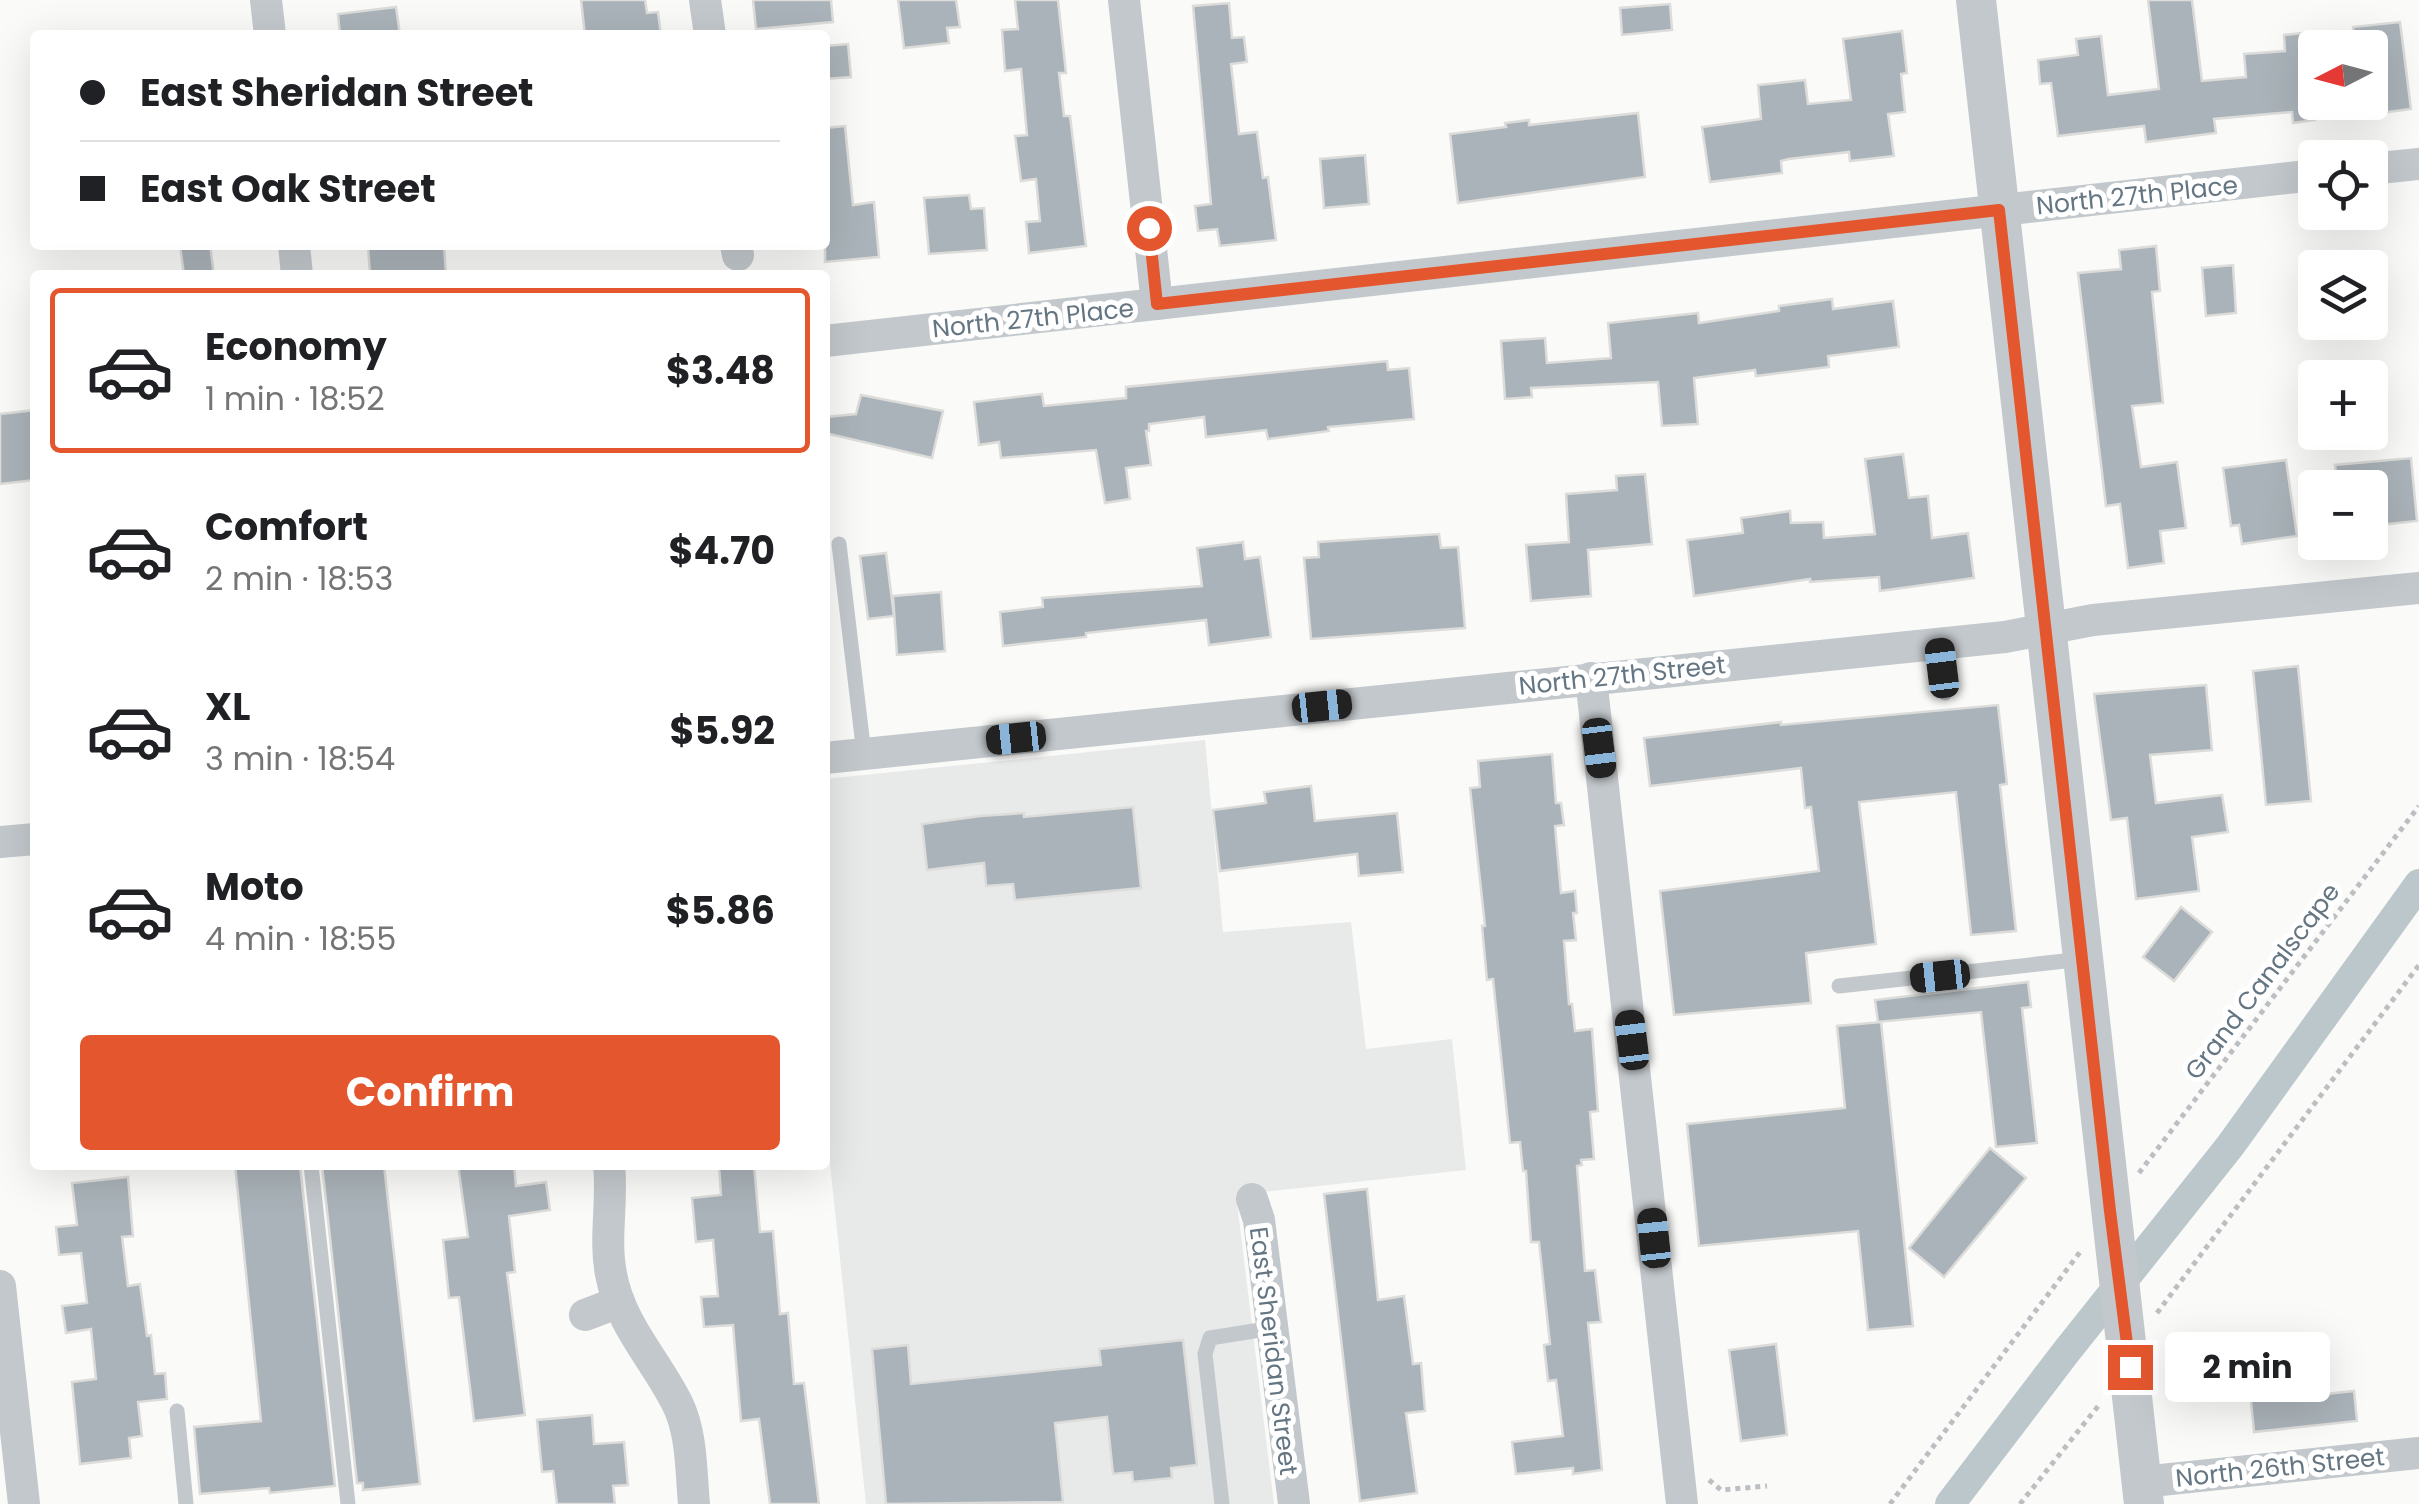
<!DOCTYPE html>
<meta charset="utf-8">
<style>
:root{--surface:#fff;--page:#f2f2f2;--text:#202124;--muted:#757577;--line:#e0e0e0;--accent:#e4572e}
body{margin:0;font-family:Poppins,sans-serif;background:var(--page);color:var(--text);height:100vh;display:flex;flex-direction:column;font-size:38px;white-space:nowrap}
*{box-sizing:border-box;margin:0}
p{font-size:32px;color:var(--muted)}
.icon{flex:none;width:55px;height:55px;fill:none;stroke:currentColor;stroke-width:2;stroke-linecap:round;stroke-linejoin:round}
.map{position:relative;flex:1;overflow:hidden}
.details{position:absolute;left:30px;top:270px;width:800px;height:900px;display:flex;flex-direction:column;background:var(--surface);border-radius:10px;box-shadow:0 10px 40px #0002}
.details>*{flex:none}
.hud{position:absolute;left:30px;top:30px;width:800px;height:220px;border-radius:10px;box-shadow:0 10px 40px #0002;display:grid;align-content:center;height:220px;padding:0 50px;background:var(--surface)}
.needle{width:65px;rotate:264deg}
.buttons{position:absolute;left:2298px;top:30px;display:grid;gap:20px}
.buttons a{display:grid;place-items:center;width:90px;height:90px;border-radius:10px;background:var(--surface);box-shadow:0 10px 40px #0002;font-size:50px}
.end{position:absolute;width:45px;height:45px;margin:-22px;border:12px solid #e4572e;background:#fff;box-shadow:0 0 0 5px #fff}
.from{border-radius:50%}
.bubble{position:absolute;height:70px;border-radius:10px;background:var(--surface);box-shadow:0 10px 40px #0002;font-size:32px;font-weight:700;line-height:70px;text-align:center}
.car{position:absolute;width:30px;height:60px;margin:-30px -15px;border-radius:12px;box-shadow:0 0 8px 2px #0007;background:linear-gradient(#222 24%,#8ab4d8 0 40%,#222 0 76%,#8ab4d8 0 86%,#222 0)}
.hud b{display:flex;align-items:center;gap:35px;height:95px;font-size:38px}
.hud b+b{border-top:2px solid var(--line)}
.hud i{width:25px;height:25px;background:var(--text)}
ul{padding:18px 0 0;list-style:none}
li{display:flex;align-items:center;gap:30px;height:165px;margin:0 20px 15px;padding:0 30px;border:5px solid transparent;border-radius:10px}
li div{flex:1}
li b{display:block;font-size:38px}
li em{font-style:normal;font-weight:700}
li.selected{border-color:var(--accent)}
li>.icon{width:90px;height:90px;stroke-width:1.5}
.action{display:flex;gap:20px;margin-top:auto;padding:20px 50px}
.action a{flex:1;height:115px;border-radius:10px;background:var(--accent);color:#fff;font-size:40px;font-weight:700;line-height:115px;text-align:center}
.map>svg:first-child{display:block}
</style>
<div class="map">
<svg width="2419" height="1504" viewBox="0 0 2419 1504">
<rect width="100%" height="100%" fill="#fafaf8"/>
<path fill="#e8e9e9" d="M1205 740 1223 932 1351 922 1366 1049 1452 1039 1466 1170 1236 1195 1274 1504H866L825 1117V779Z"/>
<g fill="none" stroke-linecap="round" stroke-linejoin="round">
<path stroke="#bbc7cb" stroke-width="30" d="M1950 1504 2066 1352 2230 1146 2419 884"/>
</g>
<g fill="#aab3b9" stroke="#dcdcda" stroke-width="2.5">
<path d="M581 0H645L647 13 658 12 661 35H585Z"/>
<path d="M753 0H831L833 22 756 29Z"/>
<path d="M898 0H956L960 27 947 28 949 43 904 48Z"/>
<path d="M1015 0H1058L1066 73H1059L1064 116H1070L1086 246 1029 253 1026 222 1040 221 1036 179 1021 181 1015 136 1027 135 1021 69 1005 71 1002 30 1018 29Z"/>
<path d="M2148 0H2192L2202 81 2246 77 2244 54 2285 51 2284 35 2315 32V120L2293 123 2292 112 2214 119 2216 133 2146 142 2144 126 2058 136 2051 83 2040 84 2038 60 2078 55 2076 39 2101 36 2108 95 2159 89Z"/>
<path d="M1229 3 1232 38 1244 37 1247 62 1231 64 1239 134 1257 132 1263 178 1268 177 1276 240 1220 246 1217 229 1198 231 1195 206 1211 204 1193 6Z"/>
<path d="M1670 4 1672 30 1622 35 1620 8Z"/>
<path d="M396 7 400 35H340L338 14Z"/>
<path d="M2400 22 2411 109 2380 113 2379 104 2370 105V48H2355L2353 27Z"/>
<path d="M1902 31 1907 73 1901 74 1905 112 1888 114 1894 156 1850 161 1849 152 1789 159 1781 161 1782 173 1710 182 1702 127 1761 119 1758 85 1805 80 1808 104 1851 100 1843 39Z"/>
<path d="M848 44 851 77 825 79V46Z"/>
<path d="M1638 113 1645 177 1458 203 1450 134 1506 127 1505 123 1529 120V125Z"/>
<path d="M845 126 853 205 874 202 879 257 825 262V128Z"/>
<path d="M1365 155 1369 204 1324 208 1320 159Z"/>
<path d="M969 195 971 209 984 208 987 250 929 254 924 198Z"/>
<path d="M180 245H210L214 275H184Z"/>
<path d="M368 245H444L446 275H370Z"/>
<path d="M2156 246 2160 291 2152 292 2163 403 2132 406 2141 467 2177 462 2186 528 2160 531 2164 563 2128 568 2120 504 2106 506 2078 273 2121 269 2119 250Z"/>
<path d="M2233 265 2236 313 2206 316 2202 268Z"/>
<path d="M1832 299 1833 309 1893 301 1899 347 1828 356 1829 367 1756 376 1755 370 1694 378 1698 424 1662 426 1658 382 1531 388 1532 397 1505 399 1501 341 1545 338 1547 363 1611 358 1608 323 1698 313 1699 323 1779 311V306Z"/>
<path d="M1387 361 1388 370 1409 368 1414 419 1328 427 1329 431 1268 439 1266 430 1206 437 1204 417 1149 424V431H1146L1151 465 1126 468 1130 499 1105 503 1096 450 1001 458 999 442 979 445 974 402 1042 394 1044 406 1126 398V387Z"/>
<path d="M861 395 943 411 932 458 825 433V417L856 414Z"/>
<path d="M35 410V480L0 484V414Z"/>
<path d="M1903 454 1909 498 1928 496 1932 538 1968 533 1974 578 1880 591 1879 577 1810 582V579L1694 596 1687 540 1743 533 1741 518 1790 511 1791 523 1823 522 1824 538 1875 534 1865 459Z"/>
<path d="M2411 458 2417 521 2370 526V488H2337L2335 465Z"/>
<path d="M2286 460 2297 536 2242 544 2239 525 2231 526 2223 468Z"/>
<path d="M1645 474 1652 544 1588 550 1591 596 1531 601 1526 545 1569 542 1566 494 1617 490 1616 476Z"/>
<path d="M1439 534 1441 548 1458 547 1465 628 1311 639 1304 558 1319 557 1318 542Z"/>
<path d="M1243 542 1245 559 1260 557 1271 637 1209 645 1206 620 1086 633V637L1003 646 1000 612 1043 607 1042 598 1202 586 1197 548Z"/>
<path d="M886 553 894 616 868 619 860 556Z"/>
<path d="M941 592 945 651 897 655 893 596Z"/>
<path d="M2298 666 2311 801 2266 805 2253 671Z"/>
<path d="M2206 685 2212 750 2150 755 2156 803 2222 795 2228 832 2192 837 2199 891 2136 899 2127 818 2111 820 2094 694Z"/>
<path d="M1998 705 2007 784 2000 785 2016 931 1971 935 1956 792 1859 802 1876 944 1806 953 1811 1003 1674 1015 1660 891 1819 871 1811 807 1805 808 1801 768 1650 786 1644 738 1781 722V725Z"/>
<path d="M1552 754 1556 803H1561L1564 825 1555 826 1561 893 1575 891 1577 913H1573L1576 940 1564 941 1569 1004H1572L1575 1031 1592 1029 1598 1111 1590 1112 1594 1159 1581 1160 1582 1165 1577 1166 1585 1271 1595 1270 1601 1322 1588 1323 1602 1470 1573 1474V1468L1516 1474 1512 1442 1563 1436 1556 1380 1548 1381 1544 1345 1550 1344 1539 1242H1531L1526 1171H1523L1520 1142 1510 1143 1493 979 1487 980 1482 926H1485L1470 788 1480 787 1478 761Z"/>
<path d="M1311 786 1315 821 1397 813 1403 872 1359 876 1357 854 1220 871 1213 810 1266 803 1264 792Z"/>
<path d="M1133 807 1141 888 1015 900 1013 884 986 886 984 863 927 870 922 824 980 816 1024 813V817Z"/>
<path d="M2181 907 2212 932 2174 981 2143 957Z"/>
<path d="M2028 982 2031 1007 2022 1008 2037 1143 1996 1147 1981 1012 1878 1022 1875 1000Z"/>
<path d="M1881 1022 1913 1326 1868 1330 1858 1231 1699 1246 1687 1124 1845 1108 1837 1026Z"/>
<path d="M1990 1148 2026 1178 1944 1277 1909 1248Z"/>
<path d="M235 1165H300L335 1486 270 1493 269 1488 200 1494 194 1427 261 1421Z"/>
<path d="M322 1165H384L420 1484 363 1490V1483H357Z"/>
<path d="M458 1165H514L516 1186 546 1182 550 1210 509 1216 515 1272 507 1273 525 1415 474 1421 459 1297 449 1298 443 1240 468 1237Z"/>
<path d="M719 1165H754L760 1232 773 1231 780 1314 788 1313 794 1384 804 1383 819 1504H770L759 1419 741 1421 733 1325 704 1327 701 1297 718 1296 713 1240 696 1242 692 1198 721 1195Z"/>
<path d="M128 1177 133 1236 122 1237 128 1286 140 1284 147 1336 151 1335 155 1374 165 1373 167 1399 138 1402 142 1436 129 1438 131 1458 80 1464 72 1382 96 1379 91 1329 66 1333 62 1306 87 1303 81 1253 59 1255 56 1227 77 1225 72 1183Z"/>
<path d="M1367 1189 1378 1300 1404 1296 1413 1364 1421 1363 1425 1411 1406 1413 1417 1493 1360 1501 1324 1194Z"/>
<path d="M1183 1340 1197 1465 1171 1468 1172 1478 1133 1482 1132 1472 1113 1474 1107 1417 1055 1423 1063 1502 886 1504 872 1349 908 1345 911 1384 1101 1365 1099 1349Z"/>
<path d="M1776 1344 1787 1435 1741 1441 1729 1350Z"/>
<path d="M2301 1344 2307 1396 2354 1391 2357 1421 2254 1432 2246 1350Z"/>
<path d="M592 1415 594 1444 624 1442 628 1485 613 1486 615 1504H557L553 1471 542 1472 537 1420Z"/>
</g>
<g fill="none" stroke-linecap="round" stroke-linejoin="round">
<g stroke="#bbbfc2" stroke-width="5" stroke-dasharray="5 5" stroke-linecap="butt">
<path d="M2139 1173 2419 806"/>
<path d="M2157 1313 2419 965"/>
<path d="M1709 1480 1721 1490 1767 1486"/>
<path d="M1890 1504 2080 1252"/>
<path d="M2020 1504 2099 1405"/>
</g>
<g stroke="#c3c8cc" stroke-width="15">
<path d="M839 544 864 754"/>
<path d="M1940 643 1945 693"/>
<path d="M1839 986 2083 959"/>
<path d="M311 1165 348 1504"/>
<path d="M177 1411 186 1504"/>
<path d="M1222 1504 1205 1354 1210 1338 1273 1328"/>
</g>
<g stroke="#c3c8cc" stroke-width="32">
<path d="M266 0 270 35"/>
<path d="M705 0 710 35"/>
<path d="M1124 0 1157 304"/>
<path d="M2370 169 2419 164"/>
<path d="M294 245 297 275"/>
<path d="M736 245 738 255"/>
<path d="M825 341 2315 175"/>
<path d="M1591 678 1682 1504"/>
<path d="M825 758 2005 637 2093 620 2419 588"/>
<path d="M0 842 35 839"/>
<path d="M609 1165C613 1201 604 1239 611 1274 620 1325 656 1360 678 1405 692 1434 691 1472 694 1504"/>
<path d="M1252 1199 1259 1220 1294 1504"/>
<path d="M0 1286 24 1504"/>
<path d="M585 1315 619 1302"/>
<path d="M2142 1482 2419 1453"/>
</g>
<path stroke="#c3c8cc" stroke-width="40" d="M1976 0 2144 1504"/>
</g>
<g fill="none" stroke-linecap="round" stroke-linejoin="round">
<path stroke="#e4572e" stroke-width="12" d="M1149 228 1157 304 1999 210 2110 1211 2130 1367"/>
</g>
<g text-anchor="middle" stroke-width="10" stroke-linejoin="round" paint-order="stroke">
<g font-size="25" fill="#657683" stroke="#fff">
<text transform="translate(2137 195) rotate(-6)" y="9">North 27th Place</text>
<text transform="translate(1033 318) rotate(-6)" y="9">North 27th Place</text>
<text transform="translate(1622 675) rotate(-6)" y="9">North 27th Street</text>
<text transform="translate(2262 981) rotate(-53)" y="9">Grand Canalscape</text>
<text transform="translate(1274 1351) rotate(83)" y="9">East Sheridan Street</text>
<text transform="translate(2280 1467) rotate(-6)" y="9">North 26th Street</text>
</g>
</g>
</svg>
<div class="buttons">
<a><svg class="needle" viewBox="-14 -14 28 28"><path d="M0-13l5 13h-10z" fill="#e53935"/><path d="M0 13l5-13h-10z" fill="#757577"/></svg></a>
<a><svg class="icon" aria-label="locate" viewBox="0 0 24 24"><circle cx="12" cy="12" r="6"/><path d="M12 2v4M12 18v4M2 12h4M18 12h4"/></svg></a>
<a><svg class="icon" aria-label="layers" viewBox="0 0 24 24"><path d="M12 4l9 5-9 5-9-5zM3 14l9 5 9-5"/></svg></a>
<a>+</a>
<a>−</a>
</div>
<i class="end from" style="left:1149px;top:228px"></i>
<i class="end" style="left:2130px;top:1367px"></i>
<div class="bubble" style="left:2165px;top:1332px;width:165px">2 min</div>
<i class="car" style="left:1942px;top:668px;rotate:353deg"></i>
<i class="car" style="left:1322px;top:706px;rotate:84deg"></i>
<i class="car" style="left:1016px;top:738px;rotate:264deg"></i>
<i class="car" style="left:1599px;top:748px;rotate:173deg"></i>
<i class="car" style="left:1940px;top:976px;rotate:264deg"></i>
<i class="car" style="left:1632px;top:1040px;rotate:353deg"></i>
<i class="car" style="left:1654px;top:1238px;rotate:354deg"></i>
<div class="hud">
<b><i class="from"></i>East Sheridan Street</b>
<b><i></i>East Oak Street</b>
</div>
<section class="details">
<ul>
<li class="selected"><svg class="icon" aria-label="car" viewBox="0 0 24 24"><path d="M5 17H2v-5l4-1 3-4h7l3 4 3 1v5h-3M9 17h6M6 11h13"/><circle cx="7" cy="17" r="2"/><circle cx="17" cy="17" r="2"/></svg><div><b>Economy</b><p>1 min · 18:52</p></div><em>$3.48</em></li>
<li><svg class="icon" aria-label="car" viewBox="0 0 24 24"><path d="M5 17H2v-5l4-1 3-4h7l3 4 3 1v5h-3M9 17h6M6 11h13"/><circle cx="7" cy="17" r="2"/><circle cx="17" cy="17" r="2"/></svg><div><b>Comfort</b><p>2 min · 18:53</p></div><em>$4.70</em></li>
<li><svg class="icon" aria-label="car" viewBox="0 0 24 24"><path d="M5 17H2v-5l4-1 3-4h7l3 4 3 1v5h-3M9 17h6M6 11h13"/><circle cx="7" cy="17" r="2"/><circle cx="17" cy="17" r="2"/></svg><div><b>XL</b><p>3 min · 18:54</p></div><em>$5.92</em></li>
<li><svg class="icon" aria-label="car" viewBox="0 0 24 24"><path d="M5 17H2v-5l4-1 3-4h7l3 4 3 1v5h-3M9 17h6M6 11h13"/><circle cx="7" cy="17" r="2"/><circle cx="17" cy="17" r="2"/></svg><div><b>Moto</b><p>4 min · 18:55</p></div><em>$5.86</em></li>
</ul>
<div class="action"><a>Confirm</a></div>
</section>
</div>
